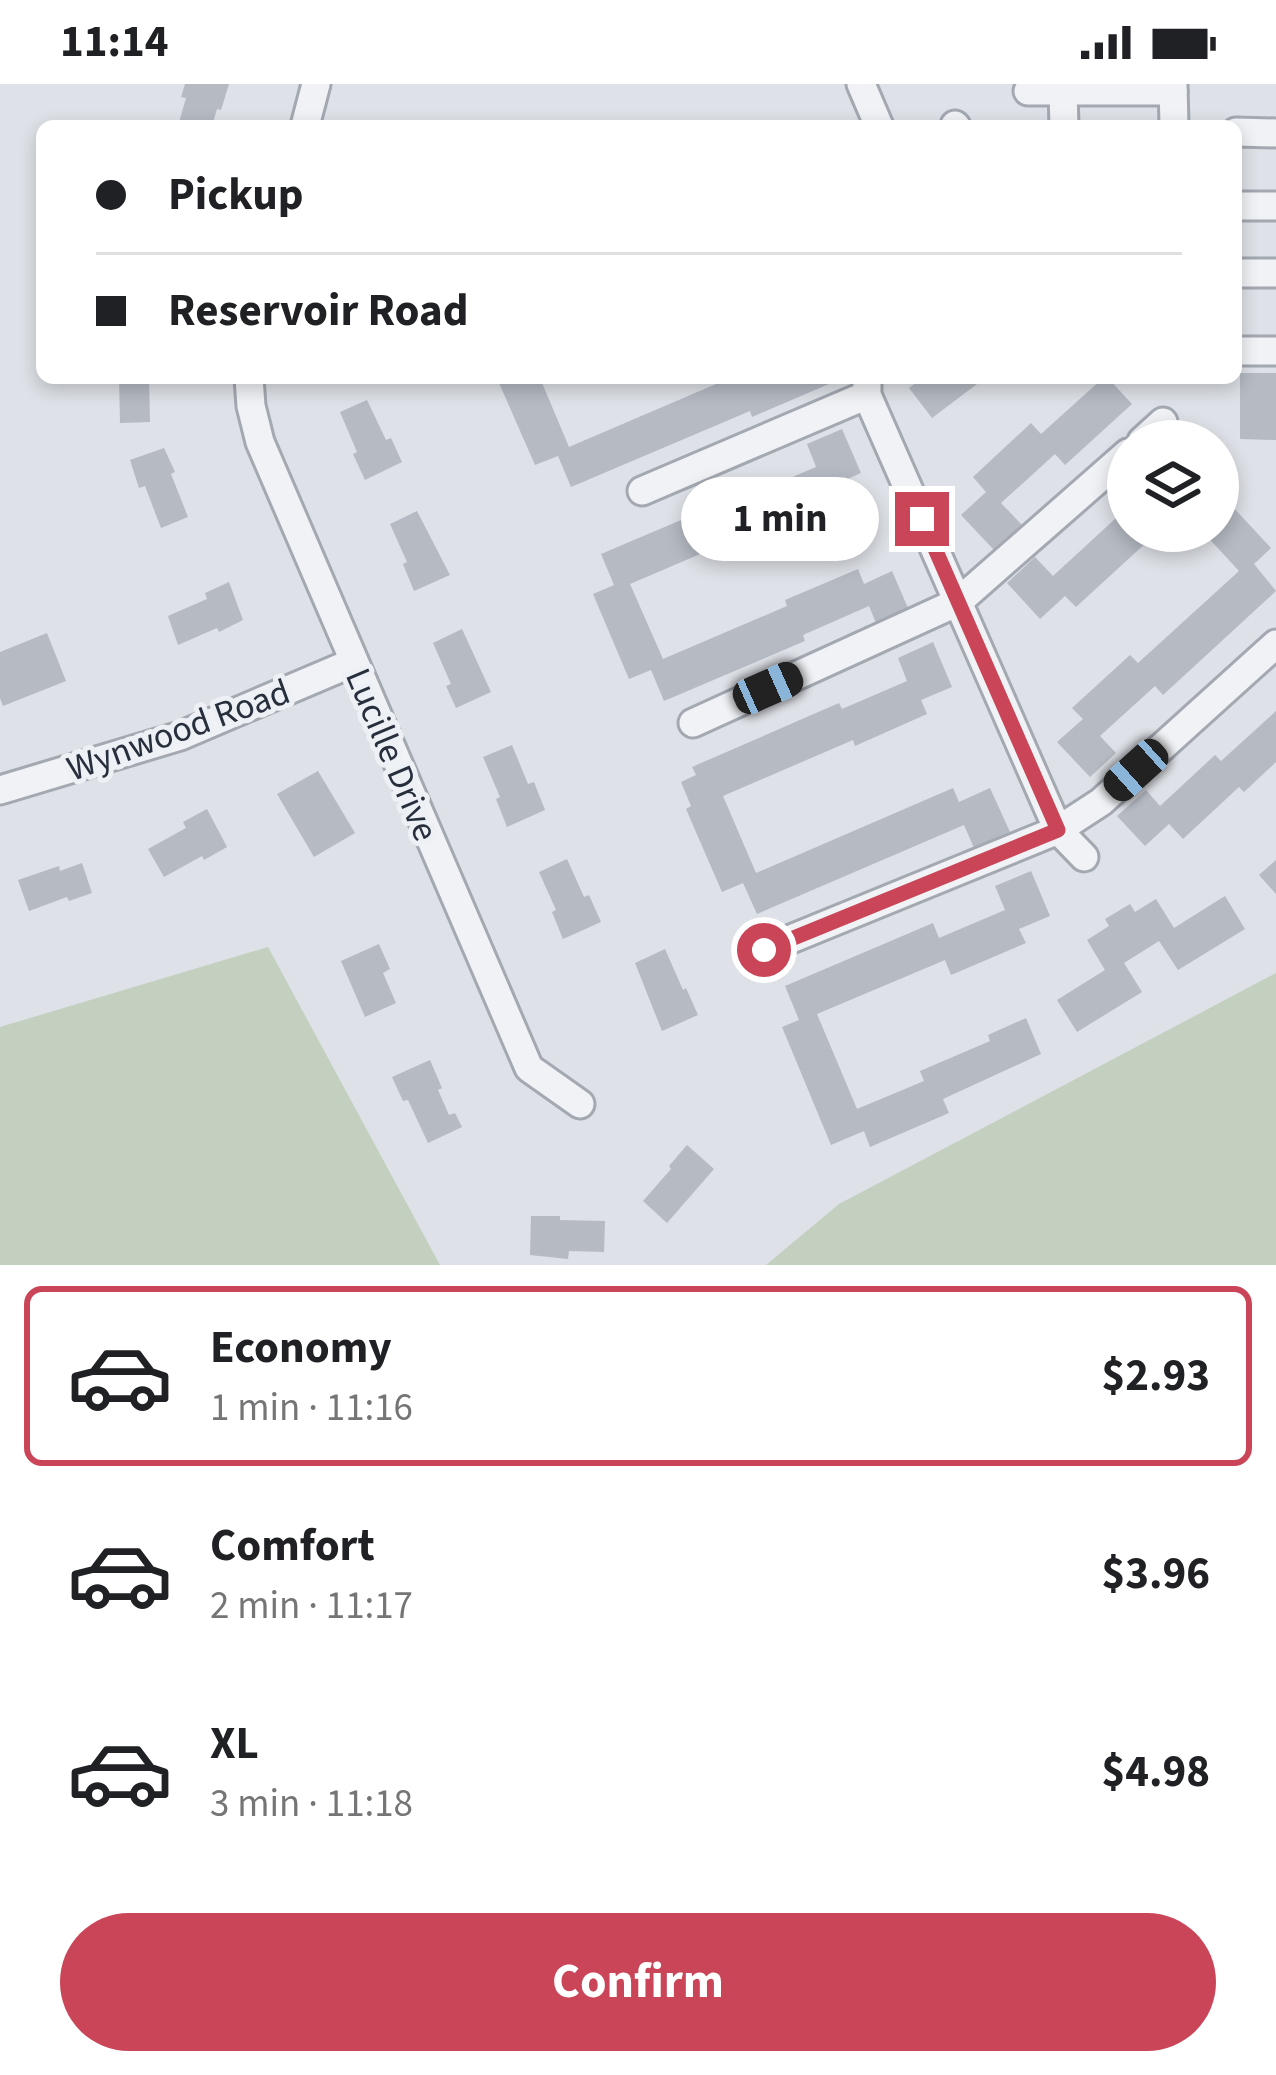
<!DOCTYPE html>
<meta charset="utf-8">
<style>
:root{--surface:#fff;--page:#f2f2f2;--text:#202124;--muted:#757577;--line:#e0e0e0;--accent:#c94557}
body{margin:0;font-family:"Source Sans 3",sans-serif;background:var(--page);color:var(--text);height:100vh;display:flex;flex-direction:column;font-size:45px;white-space:nowrap}
*{box-sizing:border-box;margin:0}
p{font-size:39px;color:var(--muted)}
.icon{flex:none;width:66px;height:66px;fill:none;stroke:currentColor;stroke-width:2;stroke-linecap:round;stroke-linejoin:round}
.map{position:relative;height:1181px;overflow:hidden}
.panel{display:flex;flex-direction:column;background:var(--surface);flex:1}
.panel>*{flex:none}
.banner{position:absolute;left:36px;top:36px;width:1206px;height:264px;border-radius:18px;box-shadow:0 6px 18px #0003;display:grid;align-content:center;height:264px;padding:0 60px;background:var(--surface)}
.controls{position:absolute;left:1107px;top:336px;display:grid;gap:24px}
.controls a{display:grid;place-items:center;width:132px;height:132px;border-radius:50%;background:var(--surface);box-shadow:0 6px 18px #0003;font-size:60px}
.end{position:absolute;width:54px;height:54px;margin:-27px;border:15px solid #c94557;background:#fff;box-shadow:0 0 0 6px #fff}
.from{border-radius:50%}
.bubble{position:absolute;height:84px;border-radius:42px;background:var(--surface);box-shadow:0 6px 18px #0003;font-size:39px;font-weight:700;line-height:84px;text-align:center}
.car{position:absolute;width:36px;height:72px;margin:-36px -18px;border-radius:15px;box-shadow:0 0 9px 3px #0007;background:linear-gradient(#222 24%,#8ab4d8 0 40%,#222 0 76%,#8ab4d8 0 86%,#222 0)}
.banner b{display:flex;align-items:center;gap:42px;height:114px;font-size:45px}
.banner b+b{border-top:3px solid var(--line)}
.banner i{width:30px;height:30px;background:var(--text)}
ul{padding:21px 0 0;list-style:none}
li{display:flex;align-items:center;gap:36px;height:180px;margin:0 24px 18px;padding:0 36px;border:6px solid transparent;border-radius:18px}
li div{flex:1}
li b{display:block;font-size:45px}
li em{font-style:normal;font-weight:700}
li.on{border-color:var(--accent)}
li>.icon{width:108px;height:108px;stroke-width:1.5}
.cta{display:flex;gap:24px;margin-top:auto;padding:24px 60px}
.cta a{flex:1;height:138px;border-radius:72px;background:var(--accent);color:#fff;font-size:48px;font-weight:700;line-height:138px;text-align:center}
.status{display:flex;justify-content:space-between;align-items:center;height:84px;padding:0 60px;background:var(--surface);direction:ltr}
.status svg{height:33px;fill:currentColor}
.map>svg:first-child{display:block}
</style>
<div class="status"><b>11:14</b><svg viewBox="0 0 49 12"><path d="M0 12V9h3v3zM5 12V6h3v6zM10 12V3h3v9zM15 12V0h3v12zM26 1h20v11H26zM47 4h2v5h-2z"/></svg></div>
<div class="map">
<svg width="1276" height="1181" viewBox="0 0 1276 1181">
<rect width="100%" height="100%" fill="#dee1e7"/>
<g fill="#c3d0bf">
<path d="M268 863 440 1181H0V943Z"/>
<path d="M1276 889V1181H766L839 1120Z"/>
</g>
<g fill="#b5bac3">
<path d="M185 0H229L221 26 217 25 212 42H178L186 14 181 13Z"/>
<path d="M1240 289H1276V356L1240 355Z"/>
<path d="M119 294H149L150 338 120 339Z"/>
<path d="M503 294H540L569 363 730 294H843L752 333 750 327 571 403 558 372 535 381 499 299 504 297Z"/>
<path d="M922 294H985L932 334 909 304Z"/>
<path d="M1103 294H1108L1132 320 1065 381 1055 370 1001 419 1022 441 994 466 961 431 986 408 973 393 1031 339 1041 350Z"/>
<path d="M367 316 386 356 391 354 402 378 365 396 353 370 357 368 340 328Z"/>
<path d="M842 345 861 389 829 403 835 417 762 448 761 444 630 500 663 575 787 522 785 516 858 485 864 500 892 487 911 531 878 544 869 522 803 551 805 557 664 617 651 586 629 595 593 510 614 501 601 470 747 408 748 412 816 383 807 360Z"/>
<path d="M164 364 175 388 171 390 188 433 161 444 145 402 139 404 130 376Z"/>
<path d="M1218 407 1271 464 1254 480 1276 507 1163 611 1155 602 1100 652 1116 669 1090 693 1057 658 1083 635 1072 624 1130 571 1138 579 1239 487 1202 447H1218Z"/>
<path d="M1128 423V447H1159L1076 523 1065 512 1040 535 1007 499 1035 473 1053 492Z"/>
<path d="M417 427 450 491 414 507 403 480 407 478 390 440Z"/>
<path d="M229 498 243 536 219 548 217 544 178 561 168 532 207 515 205 509Z"/>
<path d="M462 545 491 608 456 624 446 602 451 600 433 559Z"/>
<path d="M47 549 66 597 3 622 0 614V568Z"/>
<path d="M933 558 952 603 921 616 927 630 855 662 853 656 723 712 756 789 953 704 959 718 990 704 1010 748 974 764 964 741 757 830 743 799 722 808 686 725 691 722 681 698 696 691 692 683 839 619 842 625 907 597 898 574Z"/>
<path d="M1276 627V678L1244 708 1239 703 1183 755 1169 740 1145 762 1117 732 1146 706 1160 722 1215 671 1221 677Z"/>
<path d="M512 661 528 700 534 698 545 726 507 743 496 715 500 713 483 673Z"/>
<path d="M318 687 355 749 314 773 277 710Z"/>
<path d="M207 725 227 763 204 776 202 772 164 793 148 765 186 744 183 738Z"/>
<path d="M567 775 584 813 589 811 601 838 563 855 552 828 556 826 539 788Z"/>
<path d="M1276 776V810L1259 791Z"/>
<path d="M82 779 92 809 69 817 67 813 29 827 18 796 59 782 60 787Z"/>
<path d="M1031 787 1050 832 1019 845 1026 859 951 891 945 876 817 930 857 1025 924 997 920 987 990 957 988 951 1026 934 1041 970 943 1015 949 1029 870 1063 864 1047 831 1061 782 943 799 936 785 902 933 839 939 854 1005 826 995 802Z"/>
<path d="M1225 812 1245 845 1178 886 1159 857 1124 879 1142 908 1077 948 1057 916 1105 886 1087 856 1109 842 1105 835 1130 820 1135 828 1156 815 1174 844Z"/>
<path d="M379 860 390 885 383 889 396 919 365 933 341 877Z"/>
<path d="M665 865 683 906 686 904 698 931 662 947 635 879Z"/>
<path d="M430 976 442 1004 438 1006 449 1031 455 1029 462 1043 428 1059 408 1016 403 1017 392 993Z"/>
<path d="M687 1061 714 1085 667 1139 643 1117 671 1085 669 1082Z"/>
<path d="M531 1132H560V1136L605 1137 604 1168 569 1167 568 1175 530 1171Z"/>
</g>
<g fill="none" stroke-linecap="round" stroke-linejoin="round">
<g stroke="#a3a8b1" stroke-width="33">
<g id="minor">
<path d="M861 0 879 42"/>
<path d="M1173 0 1174 42"/>
<path d="M1028 7H1173"/>
<path d="M1063 7 1064 42"/>
<path d="M955 41 956 42"/>
<path d="M305 42 316 0"/>
<path d="M1236 48 1276 49"/>
<path d="M1236 122H1276"/>
<path d="M1236 189H1276"/>
<path d="M1236 267H1276"/>
<path d="M249 294 251 322 260 358 529 984 580 1020"/>
<path d="M867 294V311L1058 746 1084 773"/>
<path d="M1142 357 1163 338"/>
<path d="M642 407 867 311"/>
<path d="M693 639 958 518 1128 369"/>
<path d="M0 706 180 652 354 578"/>
<path d="M764 866 1058 746 1101 718 1276 560"/>
</g>
</g>
<use href="#minor" stroke="#f0f2f5" stroke-width="27"/>
</g>
<g fill="none" stroke-linecap="round" stroke-linejoin="round">
<path stroke="#c94557" stroke-width="15" d="M764 866 1058 746 922 435"/>
</g>
<g text-anchor="middle" stroke-width="10" stroke-linejoin="round" paint-order="stroke">
<g font-size="36" fill="#272f3d" stroke="#edf0f5">
<text transform="translate(178 645) rotate(-20)" y="13">Wynwood Road</text>
<text transform="translate(393 670) rotate(67)" y="13">Lucille Drive</text>
</g>
</g>
</svg>
<div class="controls">
<a><svg class="icon" aria-label="layers" viewBox="0 0 24 24"><path d="M12 4l9 5-9 5-9-5zM3 14l9 5 9-5"/></svg></a>
</div>
<i class="end from" style="left:764px;top:866px"></i>
<i class="end" style="left:922px;top:435px"></i>
<div class="bubble" style="left:681px;top:393px;width:198px">1 min</div>
<i class="car" style="left:768px;top:604px;rotate:66deg"></i>
<i class="car" style="left:1136px;top:686px;rotate:228deg"></i>
<div class="banner">
<b><i class="from"></i>Pickup</b>
<b><i></i>Reservoir Road</b>
</div>
</div>
<section class="panel">
<ul>
<li class="on"><svg class="icon" aria-label="car" viewBox="0 0 24 24"><path d="M5 17H2v-5l4-1 3-4h7l3 4 3 1v5h-3M9 17h6M6 11h13"/><circle cx="7" cy="17" r="2"/><circle cx="17" cy="17" r="2"/></svg><div><b>Economy</b><p>1 min · 11:16</p></div><em>$2.93</em></li>
<li><svg class="icon" aria-label="car" viewBox="0 0 24 24"><path d="M5 17H2v-5l4-1 3-4h7l3 4 3 1v5h-3M9 17h6M6 11h13"/><circle cx="7" cy="17" r="2"/><circle cx="17" cy="17" r="2"/></svg><div><b>Comfort</b><p>2 min · 11:17</p></div><em>$3.96</em></li>
<li><svg class="icon" aria-label="car" viewBox="0 0 24 24"><path d="M5 17H2v-5l4-1 3-4h7l3 4 3 1v5h-3M9 17h6M6 11h13"/><circle cx="7" cy="17" r="2"/><circle cx="17" cy="17" r="2"/></svg><div><b>XL</b><p>3 min · 11:18</p></div><em>$4.98</em></li>
</ul>
<div class="cta"><a>Confirm</a></div>
</section>
